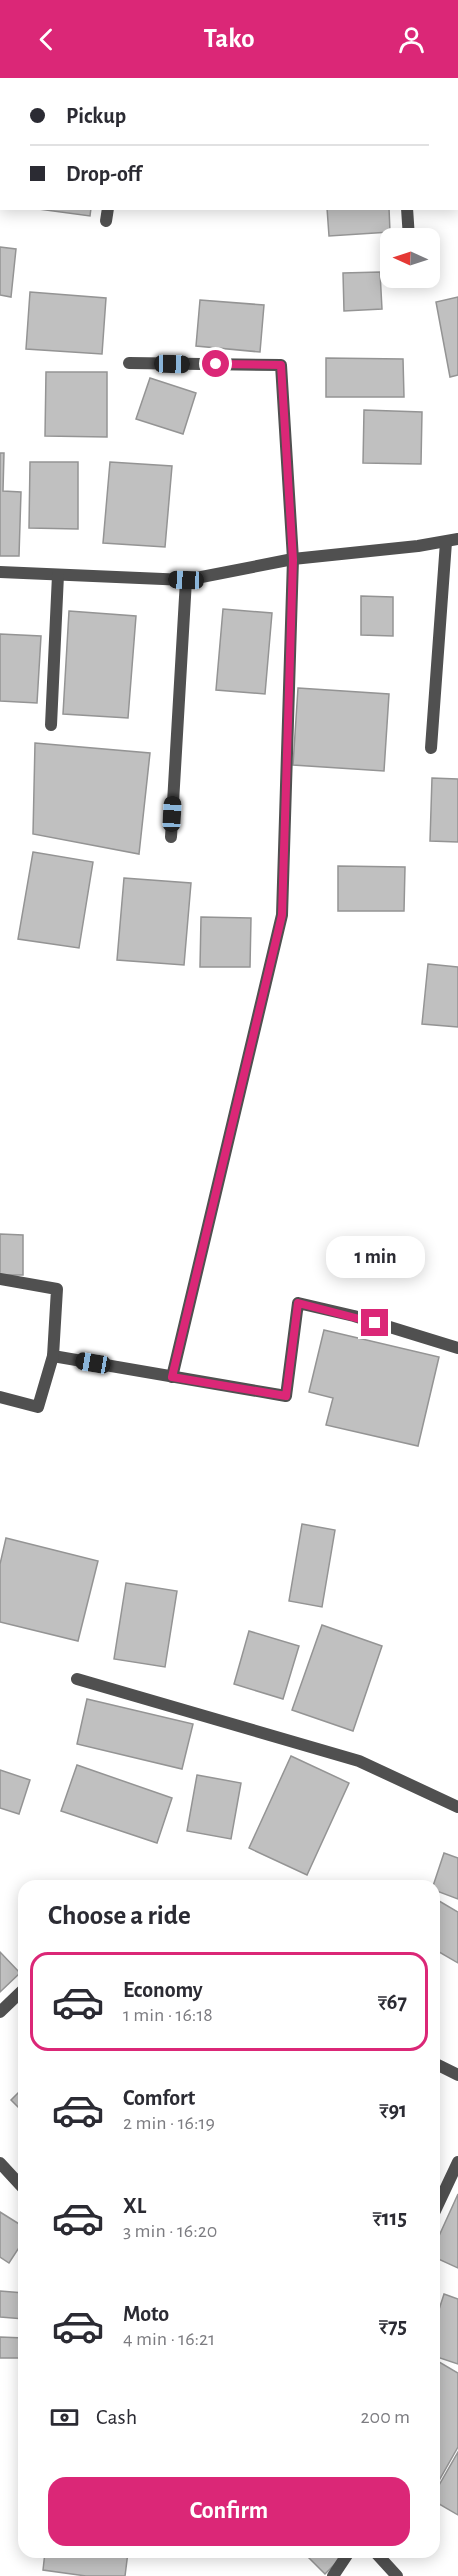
<!DOCTYPE html>
<meta charset="utf-8">
<style>
:root{--surface:#fff;--page:#f7f7f7;--text:#2b2b33;--muted:#7c7c81;--line:#e1e1e2;--accent:#db2777}
body{margin:0;font-family:"Alegreya Sans",sans-serif;background:var(--page);color:var(--text);height:100vh;display:flex;flex-direction:column;font-size:22px;white-space:nowrap}
*{box-sizing:border-box;margin:0}
p{font-size:20px;color:var(--muted)}
.icon{flex:none;width:33px;height:33px;fill:none;stroke:currentColor;stroke-width:2;stroke-linecap:round;stroke-linejoin:round}
.map{position:relative;flex:1;overflow:hidden}
.panel{position:absolute;left:18px;top:1802px;width:422px;height:678px;display:flex;flex-direction:column;background:var(--surface);border-radius:18px;box-shadow:0 3px 15px #0003}
.panel>*{flex:none}
.hud{position:absolute;left:0px;top:0px;width:459px;height:132px;box-shadow:0 3px 15px #0003;display:grid;align-content:center;height:132px;padding:0 30px;background:var(--surface)}
.needle{width:39px;rotate:273deg}
.tools{position:absolute;left:380px;top:150px;display:grid;gap:12px}
.tools a{display:grid;place-items:center;width:60px;height:60px;border-radius:12px;background:var(--surface);box-shadow:0 3px 15px #0003;font-size:30px}
.end{position:absolute;width:27px;height:27px;margin:-14px;border:8px solid #db2777;background:#fff;box-shadow:0 0 0 3px #fff}
.from{border-radius:50%}
.bubble{position:absolute;height:42px;border-radius:18px;background:var(--surface);box-shadow:0 3px 15px #0003;font-size:20px;font-weight:700;line-height:42px;text-align:center}
.car{position:absolute;width:18px;height:36px;margin:-18px -9px;border-radius:8px;box-shadow:0 0 4px 2px #0007;background:linear-gradient(#222 24%,#8ab4d8 0 40%,#222 0 76%,#8ab4d8 0 86%,#222 0)}
.hud b{display:flex;align-items:center;gap:21px;height:57px;font-size:22px}
.hud b+b{border-top:2px solid var(--line)}
.hud i{width:15px;height:15px;background:var(--text)}
ul{padding:0;list-style:none}
li{display:flex;align-items:center;gap:18px;height:99px;margin:0 12px 9px;padding:0 18px;border:3px solid transparent;border-radius:18px}
li div{flex:1}
li b{display:block;font-size:22px}
li em{font-style:normal;font-weight:700}
li.active{border-color:var(--accent)}
li>.icon{width:54px;height:54px;stroke-width:1.5}
h2{padding:0 30px;font-size:27px;line-height:72px}
.pay{display:flex;align-items:center;gap:15px;height:66px;padding:0 30px;font-size:22px}
.pay p{margin-inline-start:auto}
.action{display:flex;gap:12px;margin-top:auto;padding:12px 30px}
.action a{flex:1;height:69px;border-radius:18px;background:var(--accent);color:#fff;font-size:24px;font-weight:700;line-height:69px;text-align:center}
header{display:flex;justify-content:space-between;align-items:center;height:78px;padding:0 30px;background:var(--accent);color:#fff;font-size:27px;font-weight:700}
.map>svg:first-child{display:block}
</style>
<header><svg class="icon" aria-label="back" viewBox="0 0 24 24"><path d="M15 5l-7 7 7 7"/></svg>Tako<svg class="icon" aria-label="person" viewBox="0 0 24 24"><circle cx="12" cy="8" r="4"/><path d="M4 21q1-7 8-7t8 7"/></svg></header>
<div class="map">
<svg width="458" height="2498" viewBox="0 0 458 2498">
<rect width="100%" height="100%" fill="#fff"/>
<g fill="#c0c0c0" stroke="#949494" stroke-width="1.5">
<rect x="282" y="0" width="60" height="2"/>
<path d="M31 130H91L90 138Z"/>
<path d="M327 130H389L390 154 329 158Z"/>
<path d="M0 169 16 171 11 219 0 217Z"/>
<path d="M380 194 382 231 344 233 343 195Z"/>
<path d="M30 214 106 220 102 276 26 271Z"/>
<path d="M458 219V297L450 299 436 224Z"/>
<path d="M200 222 264 227 260 274 196 268Z"/>
<path d="M326 280 403 281 404 319H326Z"/>
<path d="M46 294H107V359L45 358Z"/>
<path d="M150 300 196 315 183 356 136 341Z"/>
<path d="M364 332 422 334 421 386 363 385Z"/>
<path d="M0 375H4L3 413 21 414 19 478H0Z"/>
<path d="M30 384H78V451L29 450Z"/>
<path d="M110 384 172 388 165 469 103 465Z"/>
<path d="M361 518 393 519V558L361 557Z"/>
<path d="M223 531 272 535 265 616 216 612Z"/>
<path d="M69 533 136 538 128 640 63 636Z"/>
<path d="M0 556 41 558 37 625 0 623Z"/>
<path d="M298 610 389 616 384 693 293 687Z"/>
<path d="M35 665 150 675 139 776 33 756Z"/>
<path d="M432 700 458 701V764L430 763Z"/>
<path d="M33 774 93 784 79 870 18 861Z"/>
<path d="M338 788 405 789 404 833H338Z"/>
<path d="M124 800 191 805 184 887 117 882Z"/>
<path d="M201 839 251 840 250 889H200Z"/>
<path d="M428 886 458 889V949L422 946Z"/>
<path d="M0 1156 23 1157V1197H0Z"/>
<path d="M324 1252 439 1279 418 1368 326 1347 333 1320 309 1314Z"/>
<path d="M302 1446 335 1452 322 1529 289 1523Z"/>
<path d="M6 1460 98 1483 78 1563 0 1544V1486Z"/>
<path d="M126 1505 177 1513 165 1589 114 1581Z"/>
<path d="M322 1547 382 1568 353 1653 292 1632Z"/>
<path d="M249 1553 299 1568 283 1621 234 1606Z"/>
<path d="M87 1621 193 1646 182 1691 77 1666Z"/>
<path d="M291 1678 349 1705 307 1797 249 1770Z"/>
<path d="M77 1687 172 1720 157 1765 61 1733Z"/>
<path d="M0 1692 30 1702 19 1736 0 1730Z"/>
<path d="M197 1697 241 1705 231 1761 187 1753Z"/>
<path d="M444 1775 458 1780V1821L434 1812 433 1808Z"/>
<path d="M434 1820 458 1834V1885L434 1871Z"/>
<path d="M0 1874 20 1895 0 1914Z"/>
<path d="M24 2009V2035L11 2022Z"/>
<path d="M458 2116V2190L434 2179V2169Z"/>
<path d="M0 2134 24 2149V2162L9 2185 0 2179Z"/>
<path d="M0 2213 24 2215V2241L0 2239Z"/>
<path d="M444 2216 458 2221V2286L434 2278V2247Z"/>
<path d="M0 2259 24 2260V2280H0Z"/>
<path d="M434 2281 458 2295V2369L437 2406 434 2405Z"/>
<path d="M458 2374V2437L434 2423V2416Z"/>
<path d="M45 2474H128L125 2498H86L43 2492Z"/>
<path d="M303 2474H347L325 2496Z"/>
</g>
<g fill="none" stroke-linecap="round" stroke-linejoin="round">
<g stroke="#505050" stroke-width="12">
<path d="M183 0 190 2"/>
<path d="M23 2 24 0"/>
<path d="M134 2V0"/>
<path d="M458 54V53"/>
<path d="M407 130 409 160"/>
<path d="M106 143 108 130"/>
<path d="M129 285 281 287 293 481 282 837 172 1299"/>
<path d="M0 494 186 502 293 481 418 468 458 461"/>
<path d="M51 647 58 497"/>
<path d="M431 670 446 464"/>
<path d="M171 759 186 502"/>
<path d="M0 1201 57 1211 53 1278 286 1318 298 1225 354 1238 458 1270"/>
<path d="M0 1319 38 1329 53 1278"/>
<path d="M77 1601 359 1683 458 1729"/>
<path d="M0 1934 24 1911"/>
<path d="M434 1985 458 1997"/>
<path d="M0 2085 24 2111"/>
<path d="M434 2135 458 2084"/>
<path d="M375 2474 397 2498"/>
<path d="M333 2498 349 2474"/>
</g>
</g>
<g fill="none" stroke-linecap="round" stroke-linejoin="round">
<path stroke="#db2777" stroke-width="8" d="M216 286 281 287 293 482 282 837 172 1299 286 1318 298 1225 375 1245"/>
</g>
</svg>
<div class="tools">
<a><svg class="needle" viewBox="-14 -14 28 28"><path d="M0-13l5 13h-10z" fill="#e53935"/><path d="M0 13l5-13h-10z" fill="#7c7c81"/></svg></a>
</div>
<i class="end from" style="left:216px;top:286px"></i>
<i class="end" style="left:375px;top:1245px"></i>
<div class="bubble" style="left:326px;top:1158px;width:99px">1 min</div>
<i class="car" style="left:172px;top:286px;rotate:91deg"></i>
<i class="car" style="left:186px;top:502px;rotate:272deg"></i>
<i class="car" style="left:172px;top:736px;rotate:3deg"></i>
<i class="car" style="left:93px;top:1285px;rotate:280deg"></i>
<div class="hud">
<b><i class="from"></i>Pickup</b>
<b><i></i>Drop-off</b>
</div>
<section class="panel">
<h2>Choose a ride</h2>
<ul>
<li class="active"><svg class="icon" aria-label="car" viewBox="0 0 24 24"><path d="M5 17H2v-5l4-1 3-4h7l3 4 3 1v5h-3M9 17h6M6 11h13"/><circle cx="7" cy="17" r="2"/><circle cx="17" cy="17" r="2"/></svg><div><b>Economy</b><p>1 min · 16:18</p></div><em>₹67</em></li>
<li><svg class="icon" aria-label="car" viewBox="0 0 24 24"><path d="M5 17H2v-5l4-1 3-4h7l3 4 3 1v5h-3M9 17h6M6 11h13"/><circle cx="7" cy="17" r="2"/><circle cx="17" cy="17" r="2"/></svg><div><b>Comfort</b><p>2 min · 16:19</p></div><em>₹91</em></li>
<li><svg class="icon" aria-label="car" viewBox="0 0 24 24"><path d="M5 17H2v-5l4-1 3-4h7l3 4 3 1v5h-3M9 17h6M6 11h13"/><circle cx="7" cy="17" r="2"/><circle cx="17" cy="17" r="2"/></svg><div><b>XL</b><p>3 min · 16:20</p></div><em>₹115</em></li>
<li><svg class="icon" aria-label="car" viewBox="0 0 24 24"><path d="M5 17H2v-5l4-1 3-4h7l3 4 3 1v5h-3M9 17h6M6 11h13"/><circle cx="7" cy="17" r="2"/><circle cx="17" cy="17" r="2"/></svg><div><b>Moto</b><p>4 min · 16:21</p></div><em>₹75</em></li>
</ul>
<div class="pay"><svg class="icon" aria-label="cash" viewBox="0 0 24 24"><path d="M3 7h18v10H3z"/><circle cx="12" cy="12" r="2"/></svg>Cash<p>200 m</p></div>
<div class="action"><a>Confirm</a></div>
</section>
</div>
